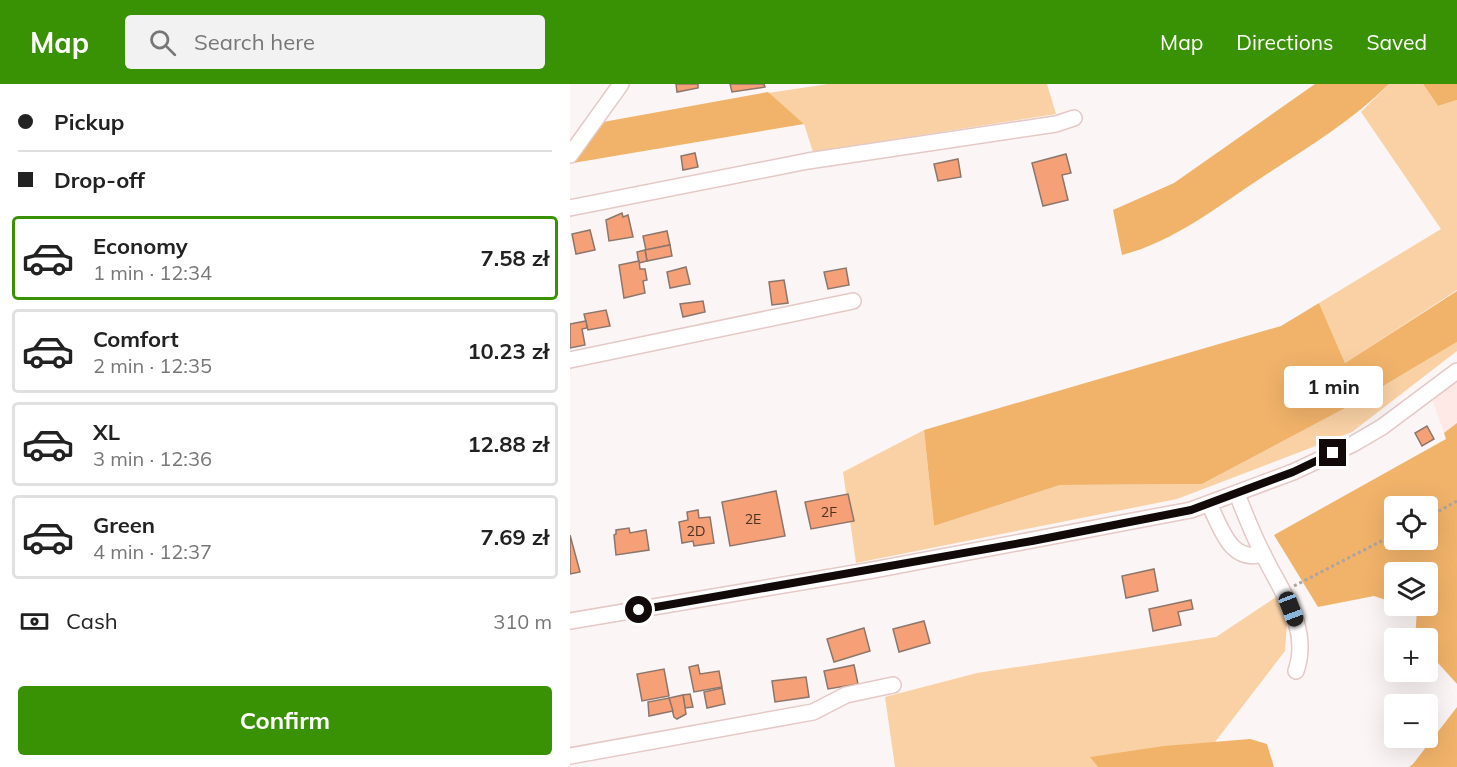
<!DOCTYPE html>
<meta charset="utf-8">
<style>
:root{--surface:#fff;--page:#f2f2f2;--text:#222;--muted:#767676;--line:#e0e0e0;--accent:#399204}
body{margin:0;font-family:Mulish,sans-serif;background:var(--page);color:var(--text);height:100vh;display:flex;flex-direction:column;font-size:22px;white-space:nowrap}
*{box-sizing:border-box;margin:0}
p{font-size:20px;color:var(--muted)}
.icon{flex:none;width:33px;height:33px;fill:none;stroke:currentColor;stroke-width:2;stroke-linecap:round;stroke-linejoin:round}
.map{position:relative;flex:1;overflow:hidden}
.sheet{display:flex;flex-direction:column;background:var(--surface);width:570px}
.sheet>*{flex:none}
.hud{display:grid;align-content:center;height:132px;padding:0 18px;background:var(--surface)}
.controls{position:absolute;left:814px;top:412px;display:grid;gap:12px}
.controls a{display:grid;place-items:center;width:54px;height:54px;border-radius:6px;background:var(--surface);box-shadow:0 6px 24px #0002;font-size:30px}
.end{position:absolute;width:27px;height:27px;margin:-14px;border:8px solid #120a09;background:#fff;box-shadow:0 0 0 3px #fff}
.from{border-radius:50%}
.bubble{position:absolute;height:42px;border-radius:6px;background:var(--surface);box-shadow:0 6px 24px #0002;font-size:20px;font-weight:700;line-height:42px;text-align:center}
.car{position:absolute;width:18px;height:36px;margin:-18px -9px;border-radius:8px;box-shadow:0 0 4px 2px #0007;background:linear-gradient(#222 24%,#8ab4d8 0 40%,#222 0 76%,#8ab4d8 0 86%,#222 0)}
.hud b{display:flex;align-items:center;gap:21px;height:57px;font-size:22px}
.hud b+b{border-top:2px solid var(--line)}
.hud i{width:15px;height:15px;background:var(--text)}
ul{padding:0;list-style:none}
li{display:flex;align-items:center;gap:18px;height:84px;margin:0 12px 9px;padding:0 6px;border:3px solid var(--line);border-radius:6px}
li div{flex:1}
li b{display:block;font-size:22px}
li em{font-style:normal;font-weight:700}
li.active{border-color:var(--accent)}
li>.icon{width:54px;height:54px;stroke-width:1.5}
.pay{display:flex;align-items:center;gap:15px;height:66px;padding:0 18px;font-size:22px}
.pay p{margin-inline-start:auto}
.cta{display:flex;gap:12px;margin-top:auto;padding:12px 18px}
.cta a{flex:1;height:69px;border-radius:6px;background:var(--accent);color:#fff;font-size:24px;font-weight:700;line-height:69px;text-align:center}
header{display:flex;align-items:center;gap:36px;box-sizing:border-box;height:84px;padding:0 30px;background:var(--accent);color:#fff}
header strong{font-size:28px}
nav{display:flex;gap:33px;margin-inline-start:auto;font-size:21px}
.search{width:420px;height:54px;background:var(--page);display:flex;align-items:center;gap:15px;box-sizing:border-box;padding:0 21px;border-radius:6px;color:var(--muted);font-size:22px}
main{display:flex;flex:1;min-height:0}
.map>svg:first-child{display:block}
</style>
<header>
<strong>Map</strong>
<div class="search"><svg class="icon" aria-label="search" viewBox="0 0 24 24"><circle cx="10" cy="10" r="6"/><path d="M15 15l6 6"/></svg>Search here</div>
<nav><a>Map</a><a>Directions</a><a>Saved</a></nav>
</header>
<main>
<section class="sheet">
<div class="hud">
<b><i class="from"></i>Pickup</b>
<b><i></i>Drop-off</b>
</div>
<ul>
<li class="active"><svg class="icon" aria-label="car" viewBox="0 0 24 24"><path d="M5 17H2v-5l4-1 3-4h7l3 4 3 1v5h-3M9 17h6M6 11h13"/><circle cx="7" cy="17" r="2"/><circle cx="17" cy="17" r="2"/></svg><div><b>Economy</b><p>1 min · 12:34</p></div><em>7.58 zł</em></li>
<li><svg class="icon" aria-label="car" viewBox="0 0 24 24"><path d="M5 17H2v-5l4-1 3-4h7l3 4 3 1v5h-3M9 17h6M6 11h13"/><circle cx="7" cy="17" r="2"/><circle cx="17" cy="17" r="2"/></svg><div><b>Comfort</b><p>2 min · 12:35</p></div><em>10.23 zł</em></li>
<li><svg class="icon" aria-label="car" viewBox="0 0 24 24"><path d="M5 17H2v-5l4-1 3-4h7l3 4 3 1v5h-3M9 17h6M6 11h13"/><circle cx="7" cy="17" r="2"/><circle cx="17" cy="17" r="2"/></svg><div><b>XL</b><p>3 min · 12:36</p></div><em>12.88 zł</em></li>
<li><svg class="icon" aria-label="car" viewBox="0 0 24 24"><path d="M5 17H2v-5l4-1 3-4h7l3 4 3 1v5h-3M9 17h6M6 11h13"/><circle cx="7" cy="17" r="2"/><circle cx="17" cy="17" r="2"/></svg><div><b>Green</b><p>4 min · 12:37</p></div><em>7.69 zł</em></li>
</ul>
<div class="pay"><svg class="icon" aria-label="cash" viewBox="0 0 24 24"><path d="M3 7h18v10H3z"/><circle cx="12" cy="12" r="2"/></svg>Cash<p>310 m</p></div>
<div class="cta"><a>Confirm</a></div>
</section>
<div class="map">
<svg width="887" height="683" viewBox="0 0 887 683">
<rect width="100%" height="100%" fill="#fbf6f5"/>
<path fill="#ffe9e7" d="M887 294V339L874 349 861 313Z"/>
<g fill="#f9d1a5">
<path d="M258 0H477L486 30 243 68 234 40 198 9Z"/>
<path d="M819 0H853L868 22 887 16V206L775 279 749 219 871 145 791 28Z"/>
<path d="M887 258V267L782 348 607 415 286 479 273 388 354 346 364 442 490 401 632 400 783 320Z"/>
<path d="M706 513 717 540 715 567 645 658 521 673 528 683H325L315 613 407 589 646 553Z"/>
</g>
<g fill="#f1b36a" fill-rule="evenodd">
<path d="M745 0H819C781 38 735 65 691 94 647 123 603 158 552 171L543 126 604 99Z"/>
<path d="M853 0H887V16L868 22Z"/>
<path d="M198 8 234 40 3 79 33 38Z"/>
<path d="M887 207V258L783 320 632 400 490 401 364 442 354 346 711 242 749 219 775 279Z"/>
<path d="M887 339V600L858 568V555L845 554 847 526 835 522H858V489H825V519L804 512 748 523 704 451 876 355 874 349ZM825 423H858V456H825Z"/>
<path d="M887 623V683H839L843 680Z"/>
<path d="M680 655 697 660 704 683H528L520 673 594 662Z"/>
</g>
<g fill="#f5a077" stroke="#8c766c" stroke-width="1.5">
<path d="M106 0H128V4L107 8Z"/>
<path d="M160 0H194L195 3 162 8Z"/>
<path d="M125 69 128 83 113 86 111 72Z"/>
<path d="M496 70 501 89 492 91 498 116 473 122 462 79Z"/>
<path d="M388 75 391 93 368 97 364 80Z"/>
<path d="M52 129 53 133 58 131 63 153 39 157 36 136Z"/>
<path d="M20 146 25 166 6 170 2 150Z"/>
<path d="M97 147 100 161 76 166 73 152Z"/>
<path d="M100 161 102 172 77 177 75 166Z"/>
<path d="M75 166 77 177 69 179 67 168Z"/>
<path d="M69 177 70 185H75L77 196 73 197 75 209 54 214 49 181Z"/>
<path d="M116 183 120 200 100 204 97 188Z"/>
<path d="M276 184 279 201 258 205 254 188Z"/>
<path d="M214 196 218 219 202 221 199 198Z"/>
<path d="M133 217 135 228 113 233 110 220Z"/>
<path d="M36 226 40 242 18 246 14 230Z"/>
<path d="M16 237 17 244 12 245 15 261 0 264V240Z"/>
<path d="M857 342 864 355 852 362 845 349Z"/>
<path d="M206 407 215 452 160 462 152 418Z"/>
<path d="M278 410 284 437 241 445 235 418Z"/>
<path d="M128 426 129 434 140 433 144 459 124 462 123 457 112 459 109 438 118 436 117 428Z"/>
<path d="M59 444 60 449 76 446 79 466 46 471 44 451 46 450V446Z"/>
<path d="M0 451 10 488 0 490Z"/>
<path d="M584 485 588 507 556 514 552 492Z"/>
<path d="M621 516 623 525 608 528 611 541 583 547 579 525Z"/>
<path d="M354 537 360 559 329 568 323 545Z"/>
<path d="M294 544 300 567 264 578 257 555Z"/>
<path d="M128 581 130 590 149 587 152 603 124 608 119 583Z"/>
<path d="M284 581 288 600 258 605 254 587Z"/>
<path d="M94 585 99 612 72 617 67 590Z"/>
<path d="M236 593 239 613 205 618 202 597Z"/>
<path d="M152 604 155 620 137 624 134 608Z"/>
<path d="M120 610 123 623 115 624 113 611Z"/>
<path d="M113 611 116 630 107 635 104 633 99 614Z"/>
<path d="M99 614 103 627 79 632 78 618Z"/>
</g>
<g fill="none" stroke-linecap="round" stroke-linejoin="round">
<g stroke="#e4c9c6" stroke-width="18">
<g id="minor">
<path d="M0 71 51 0"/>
<path d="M0 124 238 77 486 40 504 34"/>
<path d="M0 276 283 217"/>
<path d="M667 410C675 430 683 451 693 470 711 508 741 543 726 587"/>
<path d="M639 420C651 443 660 480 693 470"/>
<path d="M0 537 303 486 621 426 723 388 783 360 812 343 887 287"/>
<path d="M0 672 243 628 276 611 323 601"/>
</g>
</g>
<g stroke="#aaa4a3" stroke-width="3" stroke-dasharray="3 3" stroke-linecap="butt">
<path d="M858 433 887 417"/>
<path d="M724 502 825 450"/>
</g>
<use href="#minor" stroke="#fff" stroke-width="15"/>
</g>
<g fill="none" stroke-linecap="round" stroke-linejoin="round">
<path stroke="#120a09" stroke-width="8" d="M69 526 462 457 621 426 723 388 763 369"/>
</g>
<g text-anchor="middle" stroke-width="4.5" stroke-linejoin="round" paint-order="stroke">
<g font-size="14" fill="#4b3024">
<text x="259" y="433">2F</text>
<text x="183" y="440">2E</text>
<text x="126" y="452">2D</text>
</g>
</g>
</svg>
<div class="controls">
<a><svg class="icon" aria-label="locate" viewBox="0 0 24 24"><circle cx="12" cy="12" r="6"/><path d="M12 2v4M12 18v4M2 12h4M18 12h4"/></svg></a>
<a><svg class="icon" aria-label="layers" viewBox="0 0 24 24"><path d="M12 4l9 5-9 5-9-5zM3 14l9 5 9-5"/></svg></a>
<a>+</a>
<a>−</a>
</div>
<i class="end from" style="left:69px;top:526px"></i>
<i class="end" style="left:763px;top:369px"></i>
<div class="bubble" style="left:714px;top:282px;width:99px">1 min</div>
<i class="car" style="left:721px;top:525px;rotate:159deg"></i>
</div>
</main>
